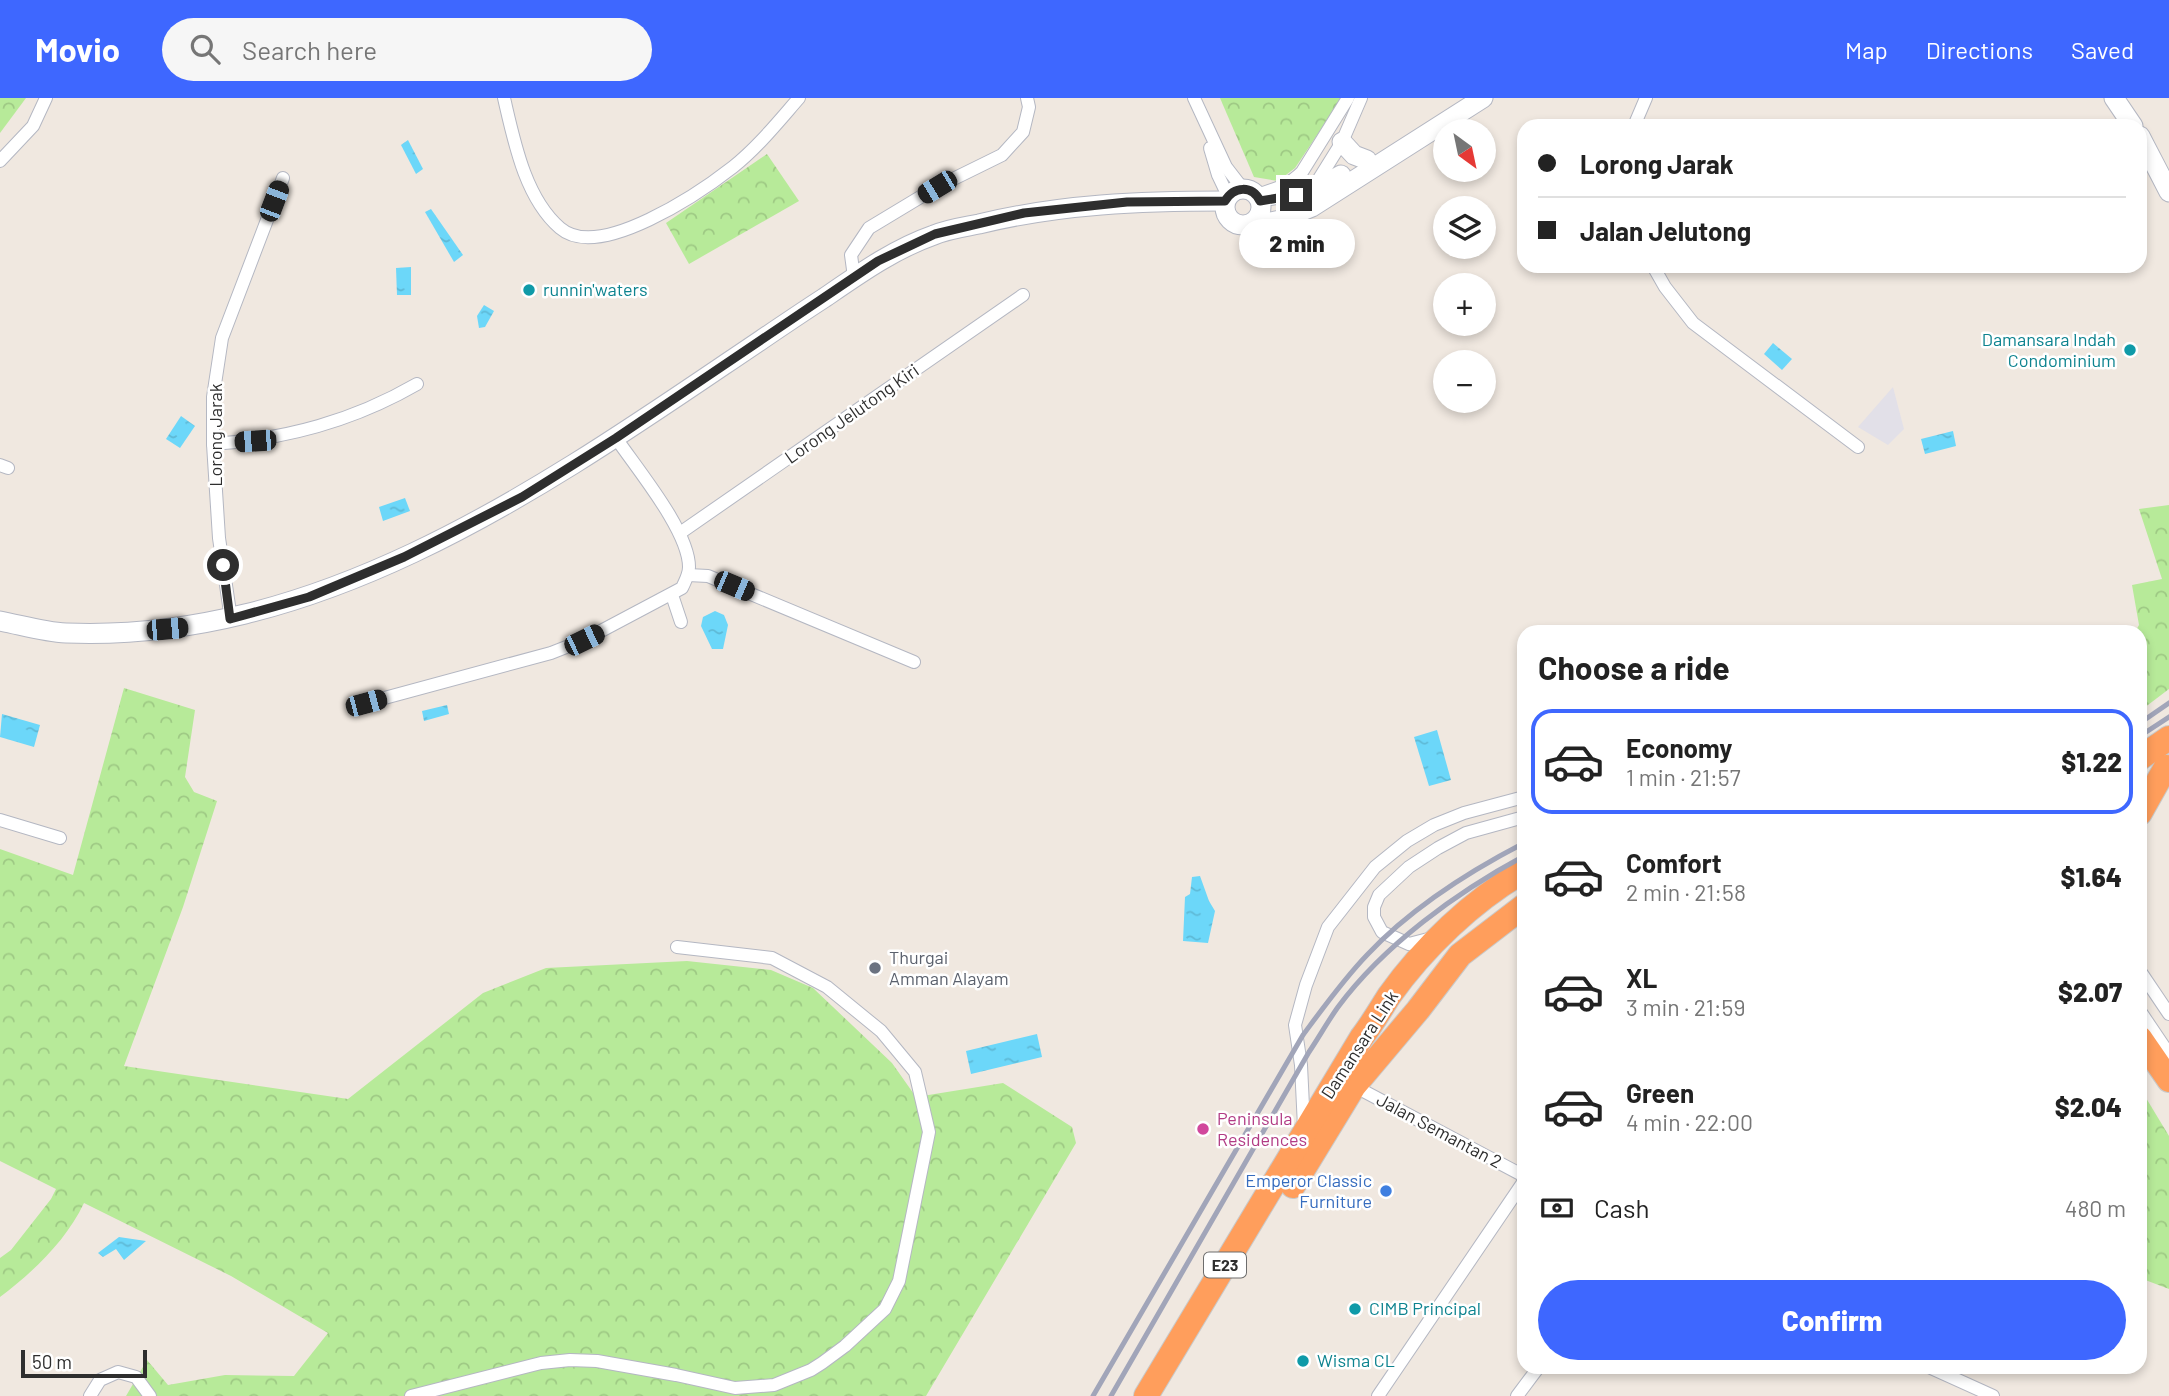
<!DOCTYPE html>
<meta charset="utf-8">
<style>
:root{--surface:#fff;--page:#f6f6f6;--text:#222;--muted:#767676;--line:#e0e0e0;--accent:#3e67ff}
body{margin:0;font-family:Barlow,sans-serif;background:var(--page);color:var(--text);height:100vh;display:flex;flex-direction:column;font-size:26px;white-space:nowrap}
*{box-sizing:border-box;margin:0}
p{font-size:23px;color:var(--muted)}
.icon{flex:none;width:38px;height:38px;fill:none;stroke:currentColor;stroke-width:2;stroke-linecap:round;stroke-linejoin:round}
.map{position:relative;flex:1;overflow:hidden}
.details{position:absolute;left:1517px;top:527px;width:630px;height:749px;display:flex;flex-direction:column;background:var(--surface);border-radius:21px;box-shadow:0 4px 10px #0003}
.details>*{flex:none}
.top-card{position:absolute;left:1517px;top:21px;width:630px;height:154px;border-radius:21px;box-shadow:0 4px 10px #0003;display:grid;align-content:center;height:154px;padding:0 21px;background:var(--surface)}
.needle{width:46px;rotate:147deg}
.controls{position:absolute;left:1433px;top:21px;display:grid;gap:14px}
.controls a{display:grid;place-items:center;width:63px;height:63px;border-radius:50%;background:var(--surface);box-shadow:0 4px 10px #0003;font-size:35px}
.scale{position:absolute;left:21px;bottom:18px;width:126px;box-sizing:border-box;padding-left:7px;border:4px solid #2e2e2e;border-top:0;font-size:19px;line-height:24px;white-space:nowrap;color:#2e2e2e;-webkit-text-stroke:5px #fff;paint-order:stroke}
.end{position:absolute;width:32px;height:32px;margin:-16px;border:9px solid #2e2e2e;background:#fff;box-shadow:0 0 0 4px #fff}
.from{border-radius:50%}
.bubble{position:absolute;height:49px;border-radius:24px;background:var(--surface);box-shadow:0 4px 10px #0003;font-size:23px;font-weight:800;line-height:49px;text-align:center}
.car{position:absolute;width:21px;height:42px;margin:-21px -10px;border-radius:9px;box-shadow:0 0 5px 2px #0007;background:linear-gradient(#222 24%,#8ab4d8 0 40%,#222 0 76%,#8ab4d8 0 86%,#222 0)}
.top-card b{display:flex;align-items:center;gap:24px;height:66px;font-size:26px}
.top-card b+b{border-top:2px solid var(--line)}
.top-card i{width:18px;height:18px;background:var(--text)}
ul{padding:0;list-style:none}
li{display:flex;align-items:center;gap:21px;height:105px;margin:0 14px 10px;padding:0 7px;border:4px solid transparent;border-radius:21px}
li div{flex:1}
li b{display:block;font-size:26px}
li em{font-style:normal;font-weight:800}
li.on{border-color:var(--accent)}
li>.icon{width:63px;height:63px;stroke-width:1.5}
h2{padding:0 21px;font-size:32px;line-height:84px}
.pay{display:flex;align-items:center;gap:18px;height:77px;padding:0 21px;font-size:26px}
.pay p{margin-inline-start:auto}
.button{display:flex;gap:14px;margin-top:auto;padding:14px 21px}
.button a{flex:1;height:80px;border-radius:42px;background:var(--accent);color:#fff;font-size:28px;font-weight:800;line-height:80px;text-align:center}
header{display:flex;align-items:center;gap:42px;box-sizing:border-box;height:98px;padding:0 35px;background:var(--accent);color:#fff}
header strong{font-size:33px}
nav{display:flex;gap:38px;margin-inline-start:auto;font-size:24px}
.search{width:490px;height:63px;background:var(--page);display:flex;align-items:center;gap:18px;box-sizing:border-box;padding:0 24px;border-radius:38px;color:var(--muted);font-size:26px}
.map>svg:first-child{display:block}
</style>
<header>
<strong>Movio</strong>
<div class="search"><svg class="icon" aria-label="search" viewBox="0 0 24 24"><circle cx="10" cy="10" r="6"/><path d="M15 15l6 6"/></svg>Search here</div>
<nav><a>Map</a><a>Directions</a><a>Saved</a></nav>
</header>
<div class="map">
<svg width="2169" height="1298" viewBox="0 0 2169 1298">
<defs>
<pattern id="forest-crowns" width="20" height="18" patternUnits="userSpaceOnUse" patternTransform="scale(1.75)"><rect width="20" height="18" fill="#b7ea99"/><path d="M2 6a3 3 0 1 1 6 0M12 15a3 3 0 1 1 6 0" fill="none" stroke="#9ec984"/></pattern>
<pattern id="water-ripples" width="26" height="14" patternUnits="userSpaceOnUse" patternTransform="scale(1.75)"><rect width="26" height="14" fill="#6cd7f9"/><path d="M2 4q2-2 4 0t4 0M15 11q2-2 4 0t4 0" fill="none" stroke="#5eb9d6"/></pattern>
</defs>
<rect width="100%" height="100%" fill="#f0e8e0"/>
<path fill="#e2e0e8" d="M1893 289 1904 331 1888 347 1858 329Z"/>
<g fill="url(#forest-crowns)">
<path d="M0 0H26L0 35Z"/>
<path d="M1220 0H1342L1295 70 1278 83 1254 79Z"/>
<path d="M767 56 799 103 689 166 666 125Z"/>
<path d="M2169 407V591L2140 613V534H2135L2139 527 2132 487 2162 481 2139 411Z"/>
<path d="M124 590 195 612 185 679 194 694 217 703 183 809 124 968 348 1001 483 895 546 870 687 863 771 872 813 890 892 965 916 999 1003 985 1072 1029 1076 1045 926 1298H126L147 1262 168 1287 225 1277 294 1278 328 1235 231 1178 84 1105C66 1143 33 1174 0 1199V1160L11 1152 51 1101 56 1091 0 1063V751L73 777Z"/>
<path d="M2140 990 2169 1038V1191L2140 1180Z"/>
</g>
<g fill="url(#water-ripples)">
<path d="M408 42 423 71 416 76 401 47Z"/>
<path d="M431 111 463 157 454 164 425 114Z"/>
<path d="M411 169V197H397L396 170Z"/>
<path d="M484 207 494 213 485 229 479 230 477 218Z"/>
<path d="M1773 245 1792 261 1782 272 1764 256Z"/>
<path d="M181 318 195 328 180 350 166 341Z"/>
<path d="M1953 333 1956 348 1925 356 1921 341Z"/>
<path d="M405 400 410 413 383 423 379 409Z"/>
<path d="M715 513 724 517 728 527 723 551H712L701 528 703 519Z"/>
<path d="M447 607 449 616 424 623 422 613Z"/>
<path d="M2 616 40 627 34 649 0 639Z"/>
<path d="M1437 632 1451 682 1429 688 1414 639Z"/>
<path d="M1200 778 1209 803 1215 813 1208 845 1183 843 1185 799 1190 796 1192 779Z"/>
<path d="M1037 936 1042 959 971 976 966 953Z"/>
<path d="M119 1139 146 1143 124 1162 116 1151 103 1159 98 1155Z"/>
</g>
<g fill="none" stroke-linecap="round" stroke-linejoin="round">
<g stroke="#b4b7c2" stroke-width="14">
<g id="street">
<path d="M504 0C514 43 525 100 560 130 599 164 701 94 733 69 758 49 778 24 799 0"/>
<path d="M1194 0 1226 69 1243 91"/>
<path d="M1634 28 1646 0"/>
<path d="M1210 50 1218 77 1228 98"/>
<path d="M0 63 33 28 46 0"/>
<path d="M1314 89 1342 44 1361 0"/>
<path d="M1257 97C1275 91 1288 88 1302 74L1348 0"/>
<path d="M1260 103 1298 96"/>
<path d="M1653 168 1665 189 1693 225 1858 349"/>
<path d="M854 179 851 157 869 130 937 89 1002 57 1023 34 1029 9 1027 0"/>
<path d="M213 346C287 341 353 323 417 286"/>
<path d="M0 367 8 370"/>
<path d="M680 435 1023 197"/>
<path d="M688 477 708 478 914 564"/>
<path d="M672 497 681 524"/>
<path d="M231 521 219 440 213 346V299L222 240 283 80"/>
<path d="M366 605 551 555 584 542 682 490C685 483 689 477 689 469 689 433 637 371 616 340"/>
<path d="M0 722 60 740"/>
<path d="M1432 840 1409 846 1382 834 1374 819V809L1379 797 1409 769 1438 750 1466 735 1524 719"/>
<path d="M2140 873 2169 916"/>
<path d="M2140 913 2169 956"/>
<path d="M1354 988 1524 1078"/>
<path d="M1304 1029 1301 967 1295 927 1306 887 1328 829 1375 769 1407 743 1434 727 1464 715 1524 699"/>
<path d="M1929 1269 1993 1298"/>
<path d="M90 1298 100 1282 118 1274 136 1279 150 1298"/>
<path d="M411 1298 541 1265 570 1262 597 1263 676 1277 735 1290 774 1287 811 1272 822 1265 845 1248 885 1211 899 1183 929 1034 915 974 881 933 827 889 772 860 677 849"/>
<path d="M1378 1298 1524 1083"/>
<path d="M1517 1298 1538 1270"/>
</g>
</g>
<g stroke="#b4b7c2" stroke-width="21">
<g id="secondary">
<path d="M2114 0 2133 28"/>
<path d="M2140 38 2169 94"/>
<path d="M1342 44 1354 57 1367 62"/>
<circle cx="1243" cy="109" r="18"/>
<path d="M1288 107 1341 77"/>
<path d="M1255 124 1266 125 1280 122 1312 109 1483 0"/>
<path d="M0 523C21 527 44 534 66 535 312 545 528 400 724 267 757 245 790 222 824 200 859 176 894 151 934 137 948 131 964 129 979 126 1061 106 1141 103 1225 103"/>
</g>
</g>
<g stroke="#c9c9c9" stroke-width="26">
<g id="highway">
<path d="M2140 660 2169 640"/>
<path d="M2140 715 2166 669"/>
<path d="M2140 940 2169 982"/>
<path d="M1293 1088 1354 988 1418 912 1460 857 1524 808"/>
<path d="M1146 1298 1362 939C1372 926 1380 912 1389 898 1423 850 1473 802 1524 773"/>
</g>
</g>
<use href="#street" stroke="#fff" stroke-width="12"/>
<use href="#secondary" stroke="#fff" stroke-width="19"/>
<use href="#highway" stroke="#ff9e5c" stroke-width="24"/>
<g stroke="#a1a5b9" stroke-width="5">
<path d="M2140 625 2169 605"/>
<path d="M2140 638 2169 619"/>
<path d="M1093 1298 1303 937C1323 910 1343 882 1367 857 1410 811 1468 774 1524 745"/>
<path d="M1111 1298 1309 954C1319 939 1328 923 1338 909 1384 847 1457 794 1524 758"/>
</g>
</g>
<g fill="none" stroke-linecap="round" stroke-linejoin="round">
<path stroke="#2e2e2e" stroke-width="9" d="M223 467 230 521 309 499 404 459 522 399 616 340 878 163 935 136 1024 115 1127 104 1225 103C1234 88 1252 87 1260 103L1296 97"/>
</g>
<g fill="#0f9aa8" stroke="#fff" stroke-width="2.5">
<circle cx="529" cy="192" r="7"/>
<circle cx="2130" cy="252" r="7"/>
<circle cx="1355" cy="1211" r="7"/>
<circle cx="1303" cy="1263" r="7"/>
</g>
<circle fill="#6b7280" stroke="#fff" stroke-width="2.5" cx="875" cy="870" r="7"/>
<circle fill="#d1479c" stroke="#fff" stroke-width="2.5" cx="1203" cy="1031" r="7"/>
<circle fill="#3f7fe0" stroke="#fff" stroke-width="2.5" cx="1386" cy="1093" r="7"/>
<g text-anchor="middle" stroke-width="5" stroke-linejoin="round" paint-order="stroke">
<rect fill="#fff" stroke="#6d6d6d" stroke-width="2" x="1204" y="1154.5" width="42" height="25" rx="5"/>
<g font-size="16" font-weight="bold" fill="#2e2e2e">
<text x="1225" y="1173">E23</text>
</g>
<g font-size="18" fill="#0d838f" stroke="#fff" text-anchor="start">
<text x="543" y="198">runnin'waters</text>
<text x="2116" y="248" text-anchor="end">Damansara Indah<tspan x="2116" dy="21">Condominium</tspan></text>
<text x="1369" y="1217">CIMB Principal</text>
<text x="1317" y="1269">Wisma CL</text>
</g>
<g font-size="18" fill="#2e2e2e" stroke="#fff">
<text transform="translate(852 316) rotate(-35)" y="6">Lorong Jelutong Kiri</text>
<text transform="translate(216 337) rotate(-90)" y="6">Lorong Jarak</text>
<text transform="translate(1360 947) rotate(-57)" y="6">Damansara Link</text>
<text transform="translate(1439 1033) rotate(28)" y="6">Jalan Semantan 2</text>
</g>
<g font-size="18" fill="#5b616d" stroke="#fff" text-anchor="start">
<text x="889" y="866">Thurgai<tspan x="889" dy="21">Amman Alayam</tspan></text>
</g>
<g font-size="18" fill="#b23c85" stroke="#fff" text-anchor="start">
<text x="1217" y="1027">Peninsula<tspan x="1217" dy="21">Residences</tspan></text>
</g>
<g font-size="18" fill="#366cbe" stroke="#fff" text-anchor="end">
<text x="1372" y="1089">Emperor Classic<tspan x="1372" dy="21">Furniture</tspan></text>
</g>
</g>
</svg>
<div class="controls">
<a><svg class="needle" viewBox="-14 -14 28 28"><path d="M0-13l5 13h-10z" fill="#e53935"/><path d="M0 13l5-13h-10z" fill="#767676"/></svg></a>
<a><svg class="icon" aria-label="layers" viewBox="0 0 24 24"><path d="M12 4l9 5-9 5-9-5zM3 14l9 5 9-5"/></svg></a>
<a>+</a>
<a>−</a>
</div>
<div class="scale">50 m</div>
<i class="end from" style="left:223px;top:467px"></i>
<i class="end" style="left:1296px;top:97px"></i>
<div class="bubble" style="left:1239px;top:121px;width:116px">2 min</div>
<i class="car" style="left:937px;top:89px;rotate:239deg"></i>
<i class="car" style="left:274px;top:103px;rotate:21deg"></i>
<i class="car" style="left:255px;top:343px;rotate:266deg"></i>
<i class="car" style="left:734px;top:488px;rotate:113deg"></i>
<i class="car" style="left:167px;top:531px;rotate:85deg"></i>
<i class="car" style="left:584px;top:542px;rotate:64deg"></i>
<i class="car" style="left:366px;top:605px;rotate:75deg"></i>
<div class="top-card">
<b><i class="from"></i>Lorong Jarak</b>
<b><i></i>Jalan Jelutong</b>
</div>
<section class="details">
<h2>Choose a ride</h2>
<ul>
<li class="on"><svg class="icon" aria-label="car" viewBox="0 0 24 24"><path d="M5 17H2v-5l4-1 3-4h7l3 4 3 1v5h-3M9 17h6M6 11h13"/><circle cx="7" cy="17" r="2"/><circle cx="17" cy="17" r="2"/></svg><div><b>Economy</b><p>1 min · 21:57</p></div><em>$1.22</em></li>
<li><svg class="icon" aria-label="car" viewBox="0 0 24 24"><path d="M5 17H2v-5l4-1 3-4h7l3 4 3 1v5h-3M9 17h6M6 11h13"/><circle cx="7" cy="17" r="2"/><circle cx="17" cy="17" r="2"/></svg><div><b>Comfort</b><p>2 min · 21:58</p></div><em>$1.64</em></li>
<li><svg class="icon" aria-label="car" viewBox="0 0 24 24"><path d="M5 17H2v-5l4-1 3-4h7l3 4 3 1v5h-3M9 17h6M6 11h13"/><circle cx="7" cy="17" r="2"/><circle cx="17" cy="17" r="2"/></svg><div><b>XL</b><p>3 min · 21:59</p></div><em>$2.07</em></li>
<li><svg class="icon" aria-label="car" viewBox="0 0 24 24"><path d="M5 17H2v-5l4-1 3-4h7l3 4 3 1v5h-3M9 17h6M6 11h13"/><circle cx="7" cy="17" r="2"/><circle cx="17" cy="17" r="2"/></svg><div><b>Green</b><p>4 min · 22:00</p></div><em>$2.04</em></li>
</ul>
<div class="pay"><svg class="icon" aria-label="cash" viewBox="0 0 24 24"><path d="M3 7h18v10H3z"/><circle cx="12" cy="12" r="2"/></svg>Cash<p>480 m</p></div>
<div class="button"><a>Confirm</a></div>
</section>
</div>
